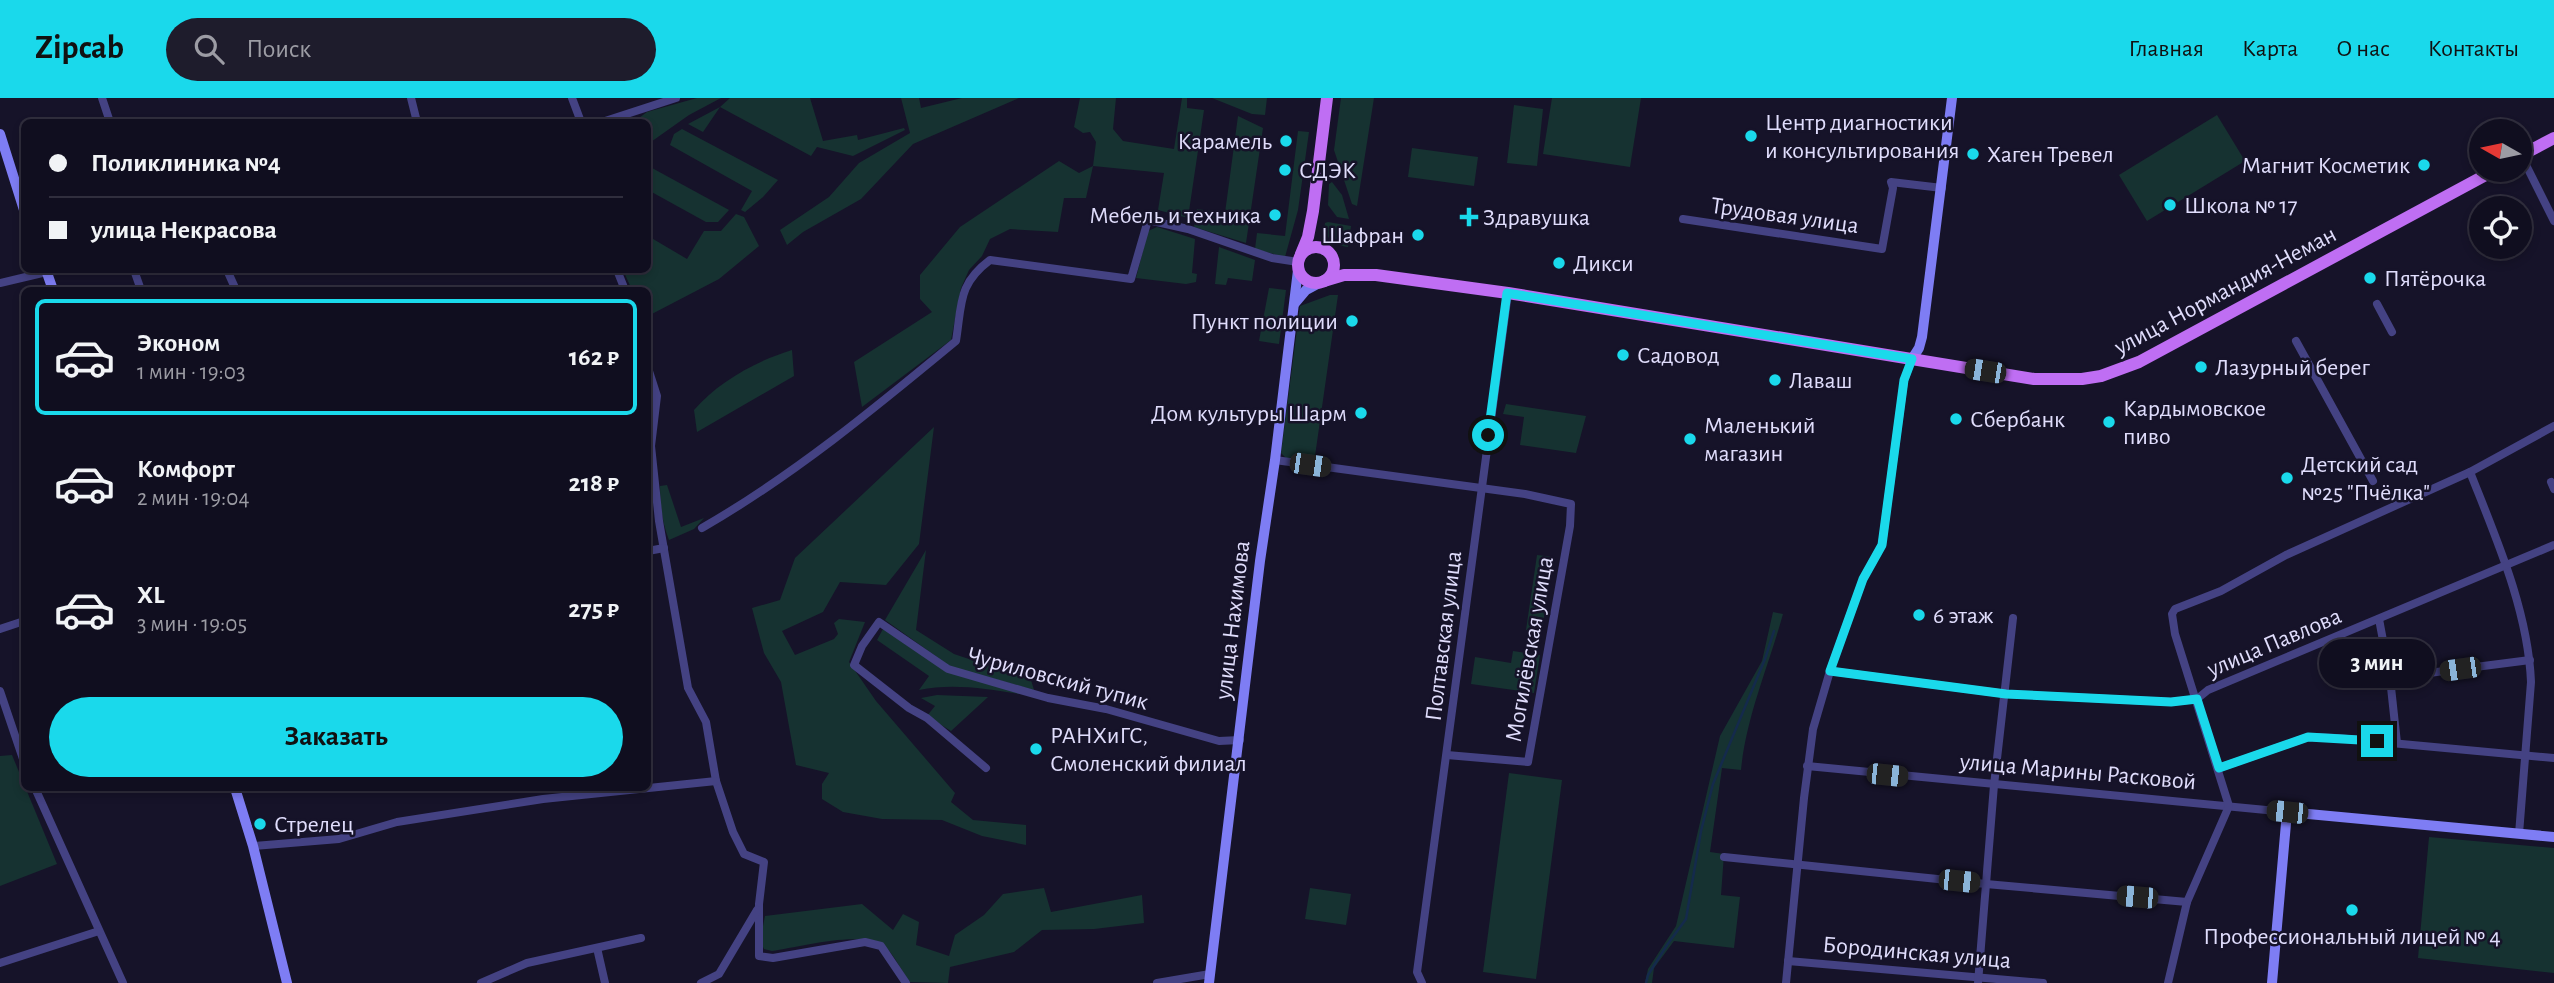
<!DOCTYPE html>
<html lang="ru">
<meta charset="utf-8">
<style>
:root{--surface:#100e1f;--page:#1e1c2c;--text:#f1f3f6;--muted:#9c9ca4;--line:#302e3d;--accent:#1ad9eb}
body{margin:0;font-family:"Alegreya Sans",sans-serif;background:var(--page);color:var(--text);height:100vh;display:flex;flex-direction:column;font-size:26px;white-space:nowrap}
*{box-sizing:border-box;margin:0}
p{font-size:23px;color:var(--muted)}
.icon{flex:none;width:38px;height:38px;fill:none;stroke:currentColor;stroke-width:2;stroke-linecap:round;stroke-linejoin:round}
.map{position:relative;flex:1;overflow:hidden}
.details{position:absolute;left:21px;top:189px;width:630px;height:504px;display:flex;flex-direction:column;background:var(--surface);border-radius:10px;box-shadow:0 4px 10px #0003,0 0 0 2px var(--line)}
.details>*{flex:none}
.banner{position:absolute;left:21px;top:21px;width:630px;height:154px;border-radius:10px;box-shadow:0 4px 10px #0003,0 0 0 2px var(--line);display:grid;align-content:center;height:154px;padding:0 28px;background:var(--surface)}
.needle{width:46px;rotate:279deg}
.fabs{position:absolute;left:2469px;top:21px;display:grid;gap:14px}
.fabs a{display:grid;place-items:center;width:63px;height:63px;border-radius:50%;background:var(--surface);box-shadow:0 4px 10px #0003,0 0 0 2px var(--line);font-size:35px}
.end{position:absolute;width:32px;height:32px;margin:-16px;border:9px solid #1ad9eb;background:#111;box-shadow:0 0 0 4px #111}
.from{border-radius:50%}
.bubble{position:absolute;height:49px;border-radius:24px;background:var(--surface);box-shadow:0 4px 10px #0003,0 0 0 2px var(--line);font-size:23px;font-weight:600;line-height:49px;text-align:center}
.car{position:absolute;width:21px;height:42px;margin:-21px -10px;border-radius:9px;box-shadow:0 0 5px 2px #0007;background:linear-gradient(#222 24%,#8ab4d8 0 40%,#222 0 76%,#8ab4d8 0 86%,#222 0)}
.banner b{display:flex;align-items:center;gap:24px;height:66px;font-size:26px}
.banner b+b{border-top:2px solid var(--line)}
.banner i{width:18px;height:18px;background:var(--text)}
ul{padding:12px 0 0;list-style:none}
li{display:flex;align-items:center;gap:21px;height:116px;margin:0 14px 10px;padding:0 14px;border:4px solid transparent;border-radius:10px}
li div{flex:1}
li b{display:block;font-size:26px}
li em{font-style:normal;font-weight:600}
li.selected{border-color:var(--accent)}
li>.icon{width:63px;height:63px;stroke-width:1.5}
.action{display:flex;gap:14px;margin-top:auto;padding:14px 28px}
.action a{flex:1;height:80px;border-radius:42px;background:var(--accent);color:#111;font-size:28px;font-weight:600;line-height:80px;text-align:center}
header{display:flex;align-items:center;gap:42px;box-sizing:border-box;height:98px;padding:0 35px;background:var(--accent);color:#111}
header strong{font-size:33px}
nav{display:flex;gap:38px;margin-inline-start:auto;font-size:24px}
.search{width:490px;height:63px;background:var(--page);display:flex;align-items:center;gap:18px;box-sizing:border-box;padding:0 24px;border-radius:38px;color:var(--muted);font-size:26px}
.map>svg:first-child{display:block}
</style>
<header>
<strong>Zipcab</strong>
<div class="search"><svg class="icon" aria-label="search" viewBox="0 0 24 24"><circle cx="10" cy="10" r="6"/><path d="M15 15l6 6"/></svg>Поиск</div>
<nav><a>Главная</a><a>Карта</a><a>О нас</a><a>Контакты</a></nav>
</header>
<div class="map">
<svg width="2554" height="885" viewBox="0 0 2554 885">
<rect width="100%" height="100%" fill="#161329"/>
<g fill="#163231">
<path d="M697 0H721L689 17 648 46V24L635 23 647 14Z"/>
<path d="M730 0H810L823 43 857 37 858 42 904 30 905 32 853 58 817 49 811 58 720 9 703 34 688 26 720 9Z"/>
<path d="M901 0H919L921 10 962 0H1019L913 46 861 101 803 134 787 147 780 132 829 99 859 65 910 35Z"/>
<path d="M1080 0H1116L1113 31 1123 43 1174 51 1182 0H1187V10L1204 12 1188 120 1158 112 1164 75 1093 68 1086 100H1064L1058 134 1010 131 990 141 982 158 969 172 961 190 951 242 862 309 854 264 932 214 920 201V177L960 129 1059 63 1079 75 1093 68 1096 44 1090 34 1083 35 1074 29Z"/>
<path d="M1212 0H1267L1265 17 1252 16Z"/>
<path d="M1341 0H1374L1357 108 1352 106 1334 52Z"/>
<path d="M1552 0H1641L1630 69 1543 56Z"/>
<path d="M1514 7 1543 11 1537 68 1507 65Z"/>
<path d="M2217 17 2245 63 2147 123 2119 77Z"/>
<path d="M1238 18 1263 30 1246 145 1194 129 1197 111 1225 115Z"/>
<path d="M682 31 778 82 763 99 745 114 741 112 752 93 670 47 674 36Z"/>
<path d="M1298 33 1309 34 1298 112 1285 159 1255 151 1257 135 1285 138Z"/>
<path d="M1412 50 1478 59 1474 88 1408 79Z"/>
<path d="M648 68 652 70 729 112 718 124H706L648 92Z"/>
<path d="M1332 84 1342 97 1349 121 1337 119 1328 107 1329 86Z"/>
<path d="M736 116 744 119 759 148 719 181 648 218V192H632L623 172H648V138L687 161 704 133H721Z"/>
<path d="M1328 124 1351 128 1348 149C1336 148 1322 139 1325 125Z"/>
<path d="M1157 129 1195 141 1192 175 1197 176 1196 184 1186 186 1136 180 1148 133Z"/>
<path d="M1219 149 1255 162 1252 183 1228 180 1226 187 1215 186Z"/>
<path d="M1269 190 1286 192 1279 246 1259 243Z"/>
<path d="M1330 197H1338L1314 365 1287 361 1281 355 1300 208Z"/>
<path d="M792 252 794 278 697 334 694 312C718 284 756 263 792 252Z"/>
<path d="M1506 306 1586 318 1576 355 1520 347 1524 319 1503 316Z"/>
<path d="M934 329 919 446 886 487 840 484 823 514 782 533 795 557 834 541 838 536 834 525 839 521 865 524 849 564 876 603 955 695 951 704 973 722 1026 727V747L982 738 942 722 882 721 843 714 822 701V686L829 675 796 667 781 584 764 555 752 510 780 502 795 460Z"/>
<path d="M667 387 681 429 704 420 694 431 669 442C662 424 660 407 660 388Z"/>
<path d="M926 452 916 532 954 556 1031 582 1034 592 951 569 885 522Z"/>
<path d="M1537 457 1553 459 1542 534 1526 532Z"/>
<path d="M1773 514 1783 516C1769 567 1746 619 1741 672L1722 670 1710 754 1724 756 1721 797 1740 799 1734 850 1674 843 1654 870 1652 885H1645L1648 871 1676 828 1720 638 1762 563Z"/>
<path d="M883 531 947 574 1021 594 1020 596C987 591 953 585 919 592L929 578 877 542Z"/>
<path d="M1513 553 1540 557 1534 595 1471 586 1475 559 1511 565Z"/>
<path d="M937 597 988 599 951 633 927 618 935 608 921 600Z"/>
<path d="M12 657 57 766 0 788V658Z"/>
<path d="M1509 675 1562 682 1536 881 1483 874Z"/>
<path d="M2429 739 2554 750V875L2418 860Z"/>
<path d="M1044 790 1051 814 1142 797 1144 825 1094 831 1042 832 1014 854 950 869 948 885 910 884C902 874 894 856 885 849 864 831 799 849 772 853L764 851 760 843 765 818 862 806 893 832 903 816 919 824 916 847 949 858 955 837 984 817 1003 796Z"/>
<path d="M1310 790 1351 796 1346 827 1305 821Z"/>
</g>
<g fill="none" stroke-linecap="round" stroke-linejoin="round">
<path stroke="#142a4c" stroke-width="2.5" d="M1646 885 1648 877 1667 847 1686 821 1701 733 1713 686 1765 561 1774 533"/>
<g stroke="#444283" stroke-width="8">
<path d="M102 0 110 24"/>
<path d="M411 0 417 24"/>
<path d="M572 0 581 24"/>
<path d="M602 24 676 0"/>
<path d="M2521 57 2554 123"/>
<path d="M1683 121 1882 151 1893 90 1891 84 1942 90"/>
<path d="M134 172 141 192"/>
<path d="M227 172 236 192"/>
<path d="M617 172 625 192"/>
<path d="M0 185 55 172"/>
<path d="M2377 206 2392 234"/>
<path d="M2296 243 2373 383"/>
<path d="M648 270 657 298 651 348 659 423 688 590 706 624 716 683 733 734 744 756 764 764 759 806V858L773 860 865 844 881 848 906 885"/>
<path d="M1275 362 1525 396 1571 406 1570 428 1528 664 1447 657"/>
<path d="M2470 374C2496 440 2528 512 2531 584L2519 736"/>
<path d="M2551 384 2554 391"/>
<path d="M702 430C794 377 875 310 956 243 962 205 958 186 990 162L1131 181 1148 122 1188 131 1272 160 1298 164"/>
<path d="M648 453 664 450"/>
<path d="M2379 521 2390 580 2397 645"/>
<path d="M0 531 24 523"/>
<path d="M1830 573 2006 596 2171 604 2197 601 2208 592 2554 447"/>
<path d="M2390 580 2530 562"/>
<path d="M0 593 24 664"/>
<path d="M1807 668 2287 714"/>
<path d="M986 670 927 620 909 610 854 567 862 548 879 524 948 571 1048 600 1106 611 1219 643 1240 642"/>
<path d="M2219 670 2308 639 2337 640 2554 660"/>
<path d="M35 690 123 885"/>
<path d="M253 748 339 741 397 724 543 701 716 683"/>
<path d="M1724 759 1986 786 2187 804"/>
<path d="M597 850 605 885"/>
<path d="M1788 863 2043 885"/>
<path d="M0 865 99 833"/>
<path d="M481 885 527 865 641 840"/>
<path d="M701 885 719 876 757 812"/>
<path d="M1157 885 1210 876"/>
<path d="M1422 885 1417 874 1508 195"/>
<path d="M1786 885 1804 700 1813 631 1830 573 1863 481 1882 447 1904 283 1912 261"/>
<path d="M1978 885 1994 687 2013 520"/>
<path d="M2168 885 2187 804 2229 708 2175 536 2172 516 2175 511 2221 493 2286 457 2470 374 2554 328"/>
</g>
<g stroke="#7e7df4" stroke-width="10">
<path d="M0 36 24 112"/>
<path d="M46 172 53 192"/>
<path d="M1295 205 1306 192 1319 185"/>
<path d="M1912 261 1919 250 1922 239 1952 0"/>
<path d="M235 690 253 748 287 885"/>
<path d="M1209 885 1260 463 1275 362 1298 172"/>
<path d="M2272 885 2287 714 2554 739"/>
</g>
<g stroke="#bf6ef3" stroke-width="12">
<path d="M2520 58 2554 40"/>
<circle cx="1316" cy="167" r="18"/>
<path d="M1301 156 1308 139 1313 113 1327 0"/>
<path d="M1324 183 1344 177H1376L1508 195 2034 281H2082L2101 278 2139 264 2495 72"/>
</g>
</g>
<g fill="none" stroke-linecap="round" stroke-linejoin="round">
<path stroke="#1ad9eb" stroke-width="9" d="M1488 337 1507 195 1912 261 1904 282 1882 447 1863 481 1830 573 2006 596 2171 604 2197 601 2219 670 2308 639 2377 643"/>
</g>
<g fill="#1ad9eb" stroke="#161329" stroke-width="2.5">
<circle cx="1751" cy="38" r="7"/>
<circle cx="1286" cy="43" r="7"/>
<circle cx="1973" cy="56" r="7"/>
<circle cx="2424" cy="67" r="7"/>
<circle cx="1285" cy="72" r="7"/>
<circle cx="2170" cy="107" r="7"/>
<circle cx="1275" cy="117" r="7"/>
<path d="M1465.5 108.5h7v7h7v7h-7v7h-7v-7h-7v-7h7z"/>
<circle cx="1418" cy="137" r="7"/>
<circle cx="1559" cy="165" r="7"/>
<circle cx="2370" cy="180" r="7"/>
<circle cx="1352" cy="223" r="7"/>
<circle cx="1623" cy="257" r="7"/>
<circle cx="2201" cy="269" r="7"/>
<circle cx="1775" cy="282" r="7"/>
<circle cx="1361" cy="315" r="7"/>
<circle cx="1956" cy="321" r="7"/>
<circle cx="2109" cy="324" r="7"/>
<circle cx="1690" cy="341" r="7"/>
<circle cx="2287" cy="380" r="7"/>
<circle cx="1919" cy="517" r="7"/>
<circle cx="1036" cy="651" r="7"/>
<circle cx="260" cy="726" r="7"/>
<circle cx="2352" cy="812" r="7"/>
</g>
<g text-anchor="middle" stroke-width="5" stroke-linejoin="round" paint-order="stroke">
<g font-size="24" fill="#e0ddfc" stroke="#161329" text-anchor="start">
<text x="1765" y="32">Центр диагностики<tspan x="1765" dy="28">и консультирования</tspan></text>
<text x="1272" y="51" text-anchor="end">Карамель</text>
<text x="1987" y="64">Хаген Тревел</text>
<text x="2410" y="75" text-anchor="end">Магнит Косметик</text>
<text x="1299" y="80">СДЭК</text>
<text x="2184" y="115">Школа № 17</text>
<text x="1261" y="125" text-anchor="end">Мебель и техника</text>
<text x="1483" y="127">Здравушка</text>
<text x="1404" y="145" text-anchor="end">Шафран</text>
<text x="1573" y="173">Дикси</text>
<text x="2384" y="188">Пятёрочка</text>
<text x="1338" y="231" text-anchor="end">Пункт полиции</text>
<text x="1637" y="265">Садовод</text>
<text x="2215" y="277">Лазурный берег</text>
<text x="1789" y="290">Лаваш</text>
<text x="2123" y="318">Кардымовское<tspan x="2123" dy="28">пиво</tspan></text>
<text x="1347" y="323" text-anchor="end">Дом культуры Шарм</text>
<text x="1970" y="329">Сбербанк</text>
<text x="1704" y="335">Маленький<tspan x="1704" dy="28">магазин</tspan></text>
<text x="2301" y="374">Детский сад<tspan x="2301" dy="28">№25 "Пчёлка"</tspan></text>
<text x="1933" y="525">6 этаж</text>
<text x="1050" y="645">РАНХиГС,<tspan x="1050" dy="28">Смоленский филиал</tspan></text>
<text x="274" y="734">Стрелец</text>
<text x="2352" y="846" text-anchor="middle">Профессиональный лицей № 4</text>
</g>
<g font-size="24" fill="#e0ddfc" stroke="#161329">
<text transform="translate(1785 117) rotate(8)" y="8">Трудовая улица</text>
<text transform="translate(2225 192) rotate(-28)" y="8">улица Нормандия-Неман</text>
<text transform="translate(1232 522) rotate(-83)" y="8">улица Нахимова</text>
<text transform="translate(1443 538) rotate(-83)" y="8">Полтавская улица</text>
<text transform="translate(2274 544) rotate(-23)" y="8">улица Павлова</text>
<text transform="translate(1529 551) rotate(-80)" y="8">Могилёвская улица</text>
<text transform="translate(1058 580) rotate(15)" y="8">Чуриловский тупик</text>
<text transform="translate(2078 673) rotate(5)" y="8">улица Марины Расковой</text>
<text transform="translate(1917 854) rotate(5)" y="8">Бородинская улица</text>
</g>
</g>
</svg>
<div class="fabs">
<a><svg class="needle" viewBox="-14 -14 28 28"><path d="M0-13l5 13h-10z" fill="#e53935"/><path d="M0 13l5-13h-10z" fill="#9c9ca4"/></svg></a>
<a><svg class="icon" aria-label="locate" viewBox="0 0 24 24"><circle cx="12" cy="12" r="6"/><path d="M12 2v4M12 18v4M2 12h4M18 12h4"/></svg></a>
</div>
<i class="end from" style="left:1488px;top:337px"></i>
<i class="end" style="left:2377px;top:643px"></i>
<div class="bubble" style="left:2319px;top:541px;width:116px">3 мин</div>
<i class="car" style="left:1985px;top:273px;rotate:279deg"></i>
<i class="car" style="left:1310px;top:367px;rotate:98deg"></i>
<i class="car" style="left:2460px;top:571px;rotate:262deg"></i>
<i class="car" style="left:1887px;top:677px;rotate:96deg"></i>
<i class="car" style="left:2287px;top:714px;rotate:276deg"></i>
<i class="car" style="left:1959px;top:783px;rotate:96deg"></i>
<i class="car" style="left:2137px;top:799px;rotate:275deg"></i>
<div class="banner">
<b><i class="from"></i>Поликлиника №4</b>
<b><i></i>улица Некрасова</b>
</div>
<section class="details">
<ul>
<li class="selected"><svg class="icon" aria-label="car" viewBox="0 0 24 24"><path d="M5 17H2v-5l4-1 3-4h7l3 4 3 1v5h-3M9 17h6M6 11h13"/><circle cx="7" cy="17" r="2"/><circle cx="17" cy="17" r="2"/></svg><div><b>Эконом</b><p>1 мин · 19:03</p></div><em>162 ₽</em></li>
<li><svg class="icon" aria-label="car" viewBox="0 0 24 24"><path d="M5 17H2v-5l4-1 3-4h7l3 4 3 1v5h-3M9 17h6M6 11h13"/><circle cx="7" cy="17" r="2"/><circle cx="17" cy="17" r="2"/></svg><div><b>Комфорт</b><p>2 мин · 19:04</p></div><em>218 ₽</em></li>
<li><svg class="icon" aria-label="car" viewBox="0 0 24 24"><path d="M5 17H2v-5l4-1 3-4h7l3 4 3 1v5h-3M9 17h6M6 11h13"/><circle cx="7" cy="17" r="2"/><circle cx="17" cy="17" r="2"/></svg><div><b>XL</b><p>3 мин · 19:05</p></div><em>275 ₽</em></li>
</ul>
<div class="action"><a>Заказать</a></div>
</section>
</div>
